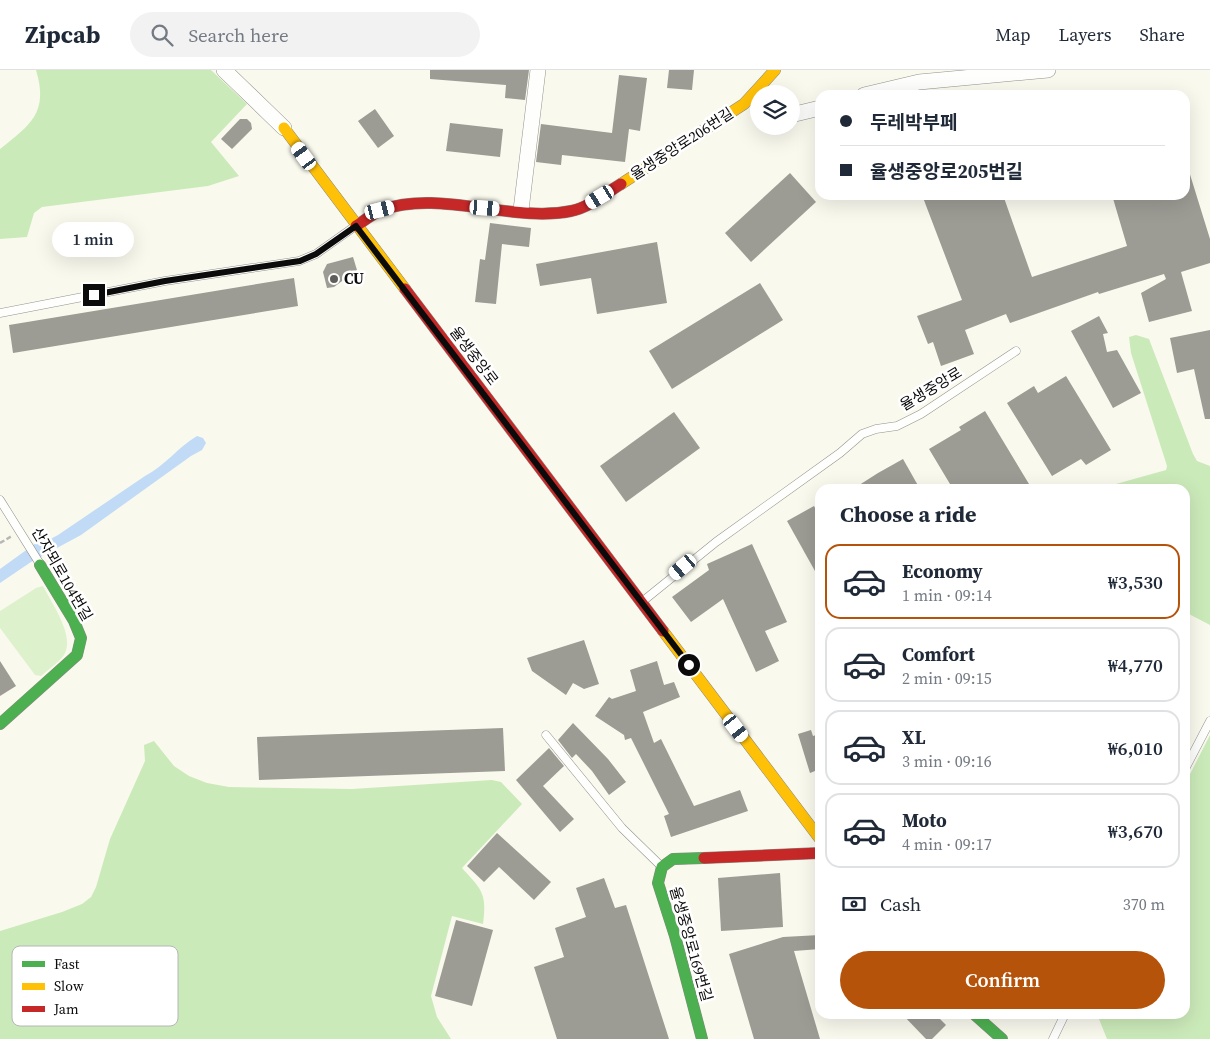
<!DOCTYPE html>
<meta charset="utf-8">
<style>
:root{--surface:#fff;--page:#f2f2f3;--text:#1f2937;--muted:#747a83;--line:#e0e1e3;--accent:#b45309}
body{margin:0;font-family:"Source Serif 4","Noto Sans KR",serif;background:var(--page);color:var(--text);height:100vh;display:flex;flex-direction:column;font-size:19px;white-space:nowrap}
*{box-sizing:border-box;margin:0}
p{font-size:16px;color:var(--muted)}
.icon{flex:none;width:28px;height:28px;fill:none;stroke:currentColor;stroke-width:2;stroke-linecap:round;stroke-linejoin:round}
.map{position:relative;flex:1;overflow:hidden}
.sheet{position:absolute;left:815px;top:414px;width:375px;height:535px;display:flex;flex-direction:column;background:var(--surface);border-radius:15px;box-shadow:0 5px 20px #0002}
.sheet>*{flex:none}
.top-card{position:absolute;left:815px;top:20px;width:375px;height:110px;border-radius:15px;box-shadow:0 5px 20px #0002;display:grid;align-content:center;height:110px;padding:0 25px;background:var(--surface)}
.controls{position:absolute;left:750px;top:15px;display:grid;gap:10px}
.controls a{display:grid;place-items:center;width:50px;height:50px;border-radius:50%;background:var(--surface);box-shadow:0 5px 20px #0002;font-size:25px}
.end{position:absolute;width:22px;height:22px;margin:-11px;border:6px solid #0b0b0b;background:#fff;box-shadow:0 0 0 2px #fff}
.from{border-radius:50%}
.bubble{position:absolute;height:35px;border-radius:18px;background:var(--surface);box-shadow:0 5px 20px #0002;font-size:16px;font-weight:600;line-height:35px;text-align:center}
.car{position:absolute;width:15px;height:30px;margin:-15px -8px;border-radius:6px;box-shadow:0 0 4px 1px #0007;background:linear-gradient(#fff 24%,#345 0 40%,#fff 0 76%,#345 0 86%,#fff 0)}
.top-card b{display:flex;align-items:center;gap:18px;height:48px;font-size:19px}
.top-card b+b{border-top:1px solid var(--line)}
.top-card i{width:12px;height:12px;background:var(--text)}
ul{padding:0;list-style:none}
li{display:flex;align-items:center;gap:15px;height:75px;margin:0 10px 8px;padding:0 15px;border:2px solid var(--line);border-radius:15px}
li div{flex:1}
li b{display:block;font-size:19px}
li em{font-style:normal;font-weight:600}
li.current{border-color:var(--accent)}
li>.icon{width:45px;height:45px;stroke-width:1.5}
h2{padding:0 25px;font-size:22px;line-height:60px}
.pay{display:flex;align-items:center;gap:12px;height:55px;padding:0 25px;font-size:19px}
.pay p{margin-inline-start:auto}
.action{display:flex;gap:10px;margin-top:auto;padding:10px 25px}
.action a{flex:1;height:58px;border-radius:30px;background:var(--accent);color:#fff;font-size:20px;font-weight:600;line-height:58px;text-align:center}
header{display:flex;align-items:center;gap:30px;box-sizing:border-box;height:70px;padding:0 25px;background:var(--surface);border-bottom:1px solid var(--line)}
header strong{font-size:24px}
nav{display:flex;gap:28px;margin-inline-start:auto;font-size:18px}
.search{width:350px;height:45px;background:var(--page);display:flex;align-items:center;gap:12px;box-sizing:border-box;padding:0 18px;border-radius:28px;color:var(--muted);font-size:19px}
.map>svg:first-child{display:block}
</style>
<header>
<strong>Zipcab</strong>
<div class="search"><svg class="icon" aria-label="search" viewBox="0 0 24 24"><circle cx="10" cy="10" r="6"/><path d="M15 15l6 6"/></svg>Search here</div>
<nav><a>Map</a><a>Layers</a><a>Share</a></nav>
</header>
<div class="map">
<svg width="1210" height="969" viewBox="0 0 1210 969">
<rect width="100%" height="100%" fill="#faf9ee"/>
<path fill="#ddf2cc" d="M43 516C51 532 76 567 64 585 58 593 48 600 41 606L35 605 0 558V541L36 518Z"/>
<g fill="#cbeab9">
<path d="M36 0H211L247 34 211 72 239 106 208 116 42 137 34 143 27 167 0 169V79C30 55 49 43 36 0Z"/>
<path d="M1136 265 1149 269 1193 384 1197 391 1210 396V555L1185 542V419H1098L1166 400 1167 396 1131 283 1129 267Z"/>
<path d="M1210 665V969H1107L1097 944H1185V714Z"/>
<path d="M154 671 174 696 189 706 207 713 229 717 352 719 492 710 501 712 522 734 462 798C482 820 487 823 483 854L452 846 431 926 437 947 451 969H0V861L62 842 82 834 91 827 96 817 110 769 145 691 144 675Z"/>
</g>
<path fill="#c1dbf7" d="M197 366 203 368 206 373 202 380 191 386 81 465 31 492 0 513V499L36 473H43L58 465 145 406C165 396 178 377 197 366Z"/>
<g fill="#9c9b94">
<path d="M430 0H529L525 30 505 28 506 15 430 9Z"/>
<path d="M669 0H694L692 20 667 18Z"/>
<path d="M619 5 647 8 640 61 629 59 625 92 562 85 561 95 536 92 541 54 612 63Z"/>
<path d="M375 39 394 66 378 78 358 51Z"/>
<path d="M240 49H247L251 53 252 59 232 79 221 69Z"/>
<path d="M450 53 503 59 500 87 446 81Z"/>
<path d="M1185 98H1188L1210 169V193L1181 202 1192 241 1149 252 1141 223 1166 209 1164 204 1099 224 1098 222 1010 253 1006 244 965 260 974 284 941 296 933 272 928 274 917 246 962 230 922 125H1003L1032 207 1127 176 1112 125H1185Z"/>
<path d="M790 103 816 132 751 192 725 163Z"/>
<path d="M490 153 531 158 529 177 502 174 496 234 475 232 480 189 485 190Z"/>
<path d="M657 172 667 233 597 244 591 208 540 216 536 194Z"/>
<path d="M353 187 357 200 334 217 327 218 323 202 327 194Z"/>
<path d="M294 208 298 236 13 283 9 255Z"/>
<path d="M760 213 783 250 672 319 649 281Z"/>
<path d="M1099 246 1108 263 1103 264 1107 282 1117 280 1141 323 1113 338 1071 261Z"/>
<path d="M1210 260V349H1205L1194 299 1177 303 1170 268Z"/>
<path d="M1066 306 1111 380 1086 395 1081 389 1052 406 1007 333 1034 316 1038 323Z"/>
<path d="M985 341 1029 414 1021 419H953L929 379 961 360 959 357Z"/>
<path d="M674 342 700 378 626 432 600 396Z"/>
<path d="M903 389 920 419H853L878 403Z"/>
<path d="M814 436 820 447V510L787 451Z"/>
<path d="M752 474 787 552 765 561 779 591 756 602 723 529 691 552 672 527 709 500 707 494Z"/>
<path d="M584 570 599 614 584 619 573 613 566 625 532 601 527 588Z"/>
<path d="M0 591 16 616 0 626Z"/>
<path d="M657 591 664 615 674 612 680 627 643 642 654 673 661 669 694 736 740 720 748 741 671 767 664 746 669 744 631 668 625 670 624 665 595 646 609 627 612 629 636 621 630 600Z"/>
<path d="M573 653 608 689 626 712 609 725 592 701 576 684 572 688 558 670Z"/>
<path d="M503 658 505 701 259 710 257 667Z"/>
<path d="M811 660 813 666 820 664V699L810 703 798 664Z"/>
<path d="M549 678 564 696 543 716 574 749 560 762 516 710Z"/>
<path d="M497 763 551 812 534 830 499 797 484 812 467 796Z"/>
<path d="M780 803 783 857 721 861 718 808Z"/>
<path d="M604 808 615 838 626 835 669 969H557L534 897 564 887 555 858 586 847 576 818Z"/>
<path d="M456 850 493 860 472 936 435 926Z"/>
<path d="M820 865V879L794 881 820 969H754L729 884 783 867Z"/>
<path d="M902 944H935L946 955 932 969H926Z"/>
</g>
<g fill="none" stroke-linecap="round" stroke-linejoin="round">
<g stroke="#93928d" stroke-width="9">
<g id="lane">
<path d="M0 243 165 211 299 191 316 184 354 157"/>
<path d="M0 430 40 494"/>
<path d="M643 531 716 472 840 383 862 364 876 359 897 356 921 344 1016 281"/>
<path d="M546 665 622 758 662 797"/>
<path d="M1185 699 1210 651"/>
<path d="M1053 969 1065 944"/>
</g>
</g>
<g stroke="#93928d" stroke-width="16">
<g id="street">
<path d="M224 0 284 58"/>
<path d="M864 25 919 12 1048 0"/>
<path d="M791 45 820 38"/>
<path d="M521 140 538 0"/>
</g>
</g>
<g stroke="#898984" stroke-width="12">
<g id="fast">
<path d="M0 654 77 585 81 568 74 551 40 495"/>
<path d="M974 944 1002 969"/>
<path d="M702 969 675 866 658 813 662 797 673 789 704 788"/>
</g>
</g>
<g stroke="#898984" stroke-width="12">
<g id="slow">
<path d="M284 58 405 219"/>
<path d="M621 114 744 34 775 0"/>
<path d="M663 561 820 769"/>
</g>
</g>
<g stroke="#898984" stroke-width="12">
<g id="jam">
<path d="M356 156C364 151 373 143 382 140 438 119 513 153 571 141 588 138 606 123 621 114"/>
<path d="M405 219 663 561"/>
<path d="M704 788 820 783"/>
</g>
</g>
<path stroke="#b7b7b5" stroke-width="2.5" stroke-dasharray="5 2.5" stroke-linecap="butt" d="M0 473 12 466"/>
<use href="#lane" stroke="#fefefc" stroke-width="8"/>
<use href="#street" stroke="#fefefc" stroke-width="15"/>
<use href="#fast" stroke="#4caf50" stroke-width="11"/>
<use href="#slow" stroke="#ffc107" stroke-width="11"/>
<use href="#jam" stroke="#c62828" stroke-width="11"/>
</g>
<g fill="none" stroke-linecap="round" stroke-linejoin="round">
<path stroke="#0b0b0b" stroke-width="6" d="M94 225 165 211 300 191 316 184 356 156 689 595"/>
</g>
<circle fill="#5f5e5a" stroke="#fff" stroke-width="2" cx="334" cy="209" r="5"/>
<g text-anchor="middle" stroke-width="5" stroke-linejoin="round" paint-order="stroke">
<g font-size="15" fill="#0b0b0b" stroke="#fff">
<text transform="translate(682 74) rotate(-33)" y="5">율생중앙로206번길</text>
<text transform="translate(474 286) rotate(53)" y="5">율생중앙로</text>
<text transform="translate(931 319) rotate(-31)" y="5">율생중앙로</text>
<text transform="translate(62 504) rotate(60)" y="5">산자뫼로104번길</text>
<text transform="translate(691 874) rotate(74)" y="5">율생중앙로169번길</text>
</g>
<g font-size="15" font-weight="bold" fill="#0b0b0b" stroke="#fff" text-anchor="start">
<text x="344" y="214">CU</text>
</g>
</g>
<rect x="12" y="876" width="166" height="80" rx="8" fill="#fff" stroke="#b6b6b6" stroke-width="1"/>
<rect x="22" y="891" width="23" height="6" fill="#4caf50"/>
<rect x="22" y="913" width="23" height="7" fill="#ffc107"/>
<rect x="22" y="936" width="23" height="6" fill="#c62828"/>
<g font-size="14" fill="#0b0b0b">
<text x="54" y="899">Fast</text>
<text x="54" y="921">Slow</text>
<text x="54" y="944">Jam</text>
</g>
</svg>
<div class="controls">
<a><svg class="icon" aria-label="layers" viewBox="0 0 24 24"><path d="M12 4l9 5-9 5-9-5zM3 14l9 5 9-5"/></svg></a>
</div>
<i class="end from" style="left:689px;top:595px"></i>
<i class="end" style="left:94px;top:225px"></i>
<div class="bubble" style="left:52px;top:152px;width:82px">1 min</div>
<i class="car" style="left:304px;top:86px;rotate:324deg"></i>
<i class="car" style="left:600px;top:127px;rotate:239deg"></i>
<i class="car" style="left:485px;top:138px;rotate:94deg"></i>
<i class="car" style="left:380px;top:140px;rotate:76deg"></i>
<i class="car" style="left:683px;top:497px;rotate:230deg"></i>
<i class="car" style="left:736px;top:658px;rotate:143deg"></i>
<div class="top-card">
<b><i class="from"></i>두레박부페</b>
<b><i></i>율생중앙로205번길</b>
</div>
<section class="sheet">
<h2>Choose a ride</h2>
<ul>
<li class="current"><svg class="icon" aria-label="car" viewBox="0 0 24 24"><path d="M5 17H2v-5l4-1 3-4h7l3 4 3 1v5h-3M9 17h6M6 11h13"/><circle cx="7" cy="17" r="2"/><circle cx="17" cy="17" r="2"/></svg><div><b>Economy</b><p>1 min · 09:14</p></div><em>₩3,530</em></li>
<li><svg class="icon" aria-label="car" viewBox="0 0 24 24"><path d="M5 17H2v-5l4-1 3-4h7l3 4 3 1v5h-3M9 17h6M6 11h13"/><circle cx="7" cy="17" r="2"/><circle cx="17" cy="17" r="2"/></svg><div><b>Comfort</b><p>2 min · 09:15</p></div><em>₩4,770</em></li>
<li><svg class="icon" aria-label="car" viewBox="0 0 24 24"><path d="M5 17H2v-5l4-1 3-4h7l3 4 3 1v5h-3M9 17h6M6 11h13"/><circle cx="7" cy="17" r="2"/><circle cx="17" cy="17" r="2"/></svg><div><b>XL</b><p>3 min · 09:16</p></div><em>₩6,010</em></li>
<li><svg class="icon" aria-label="car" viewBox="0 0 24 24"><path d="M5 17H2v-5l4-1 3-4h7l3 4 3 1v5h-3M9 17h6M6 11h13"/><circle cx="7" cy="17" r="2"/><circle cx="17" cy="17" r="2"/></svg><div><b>Moto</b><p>4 min · 09:17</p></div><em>₩3,670</em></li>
</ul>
<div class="pay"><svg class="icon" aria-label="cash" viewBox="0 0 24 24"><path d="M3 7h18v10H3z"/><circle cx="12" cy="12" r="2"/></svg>Cash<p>370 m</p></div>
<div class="action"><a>Confirm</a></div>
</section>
</div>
